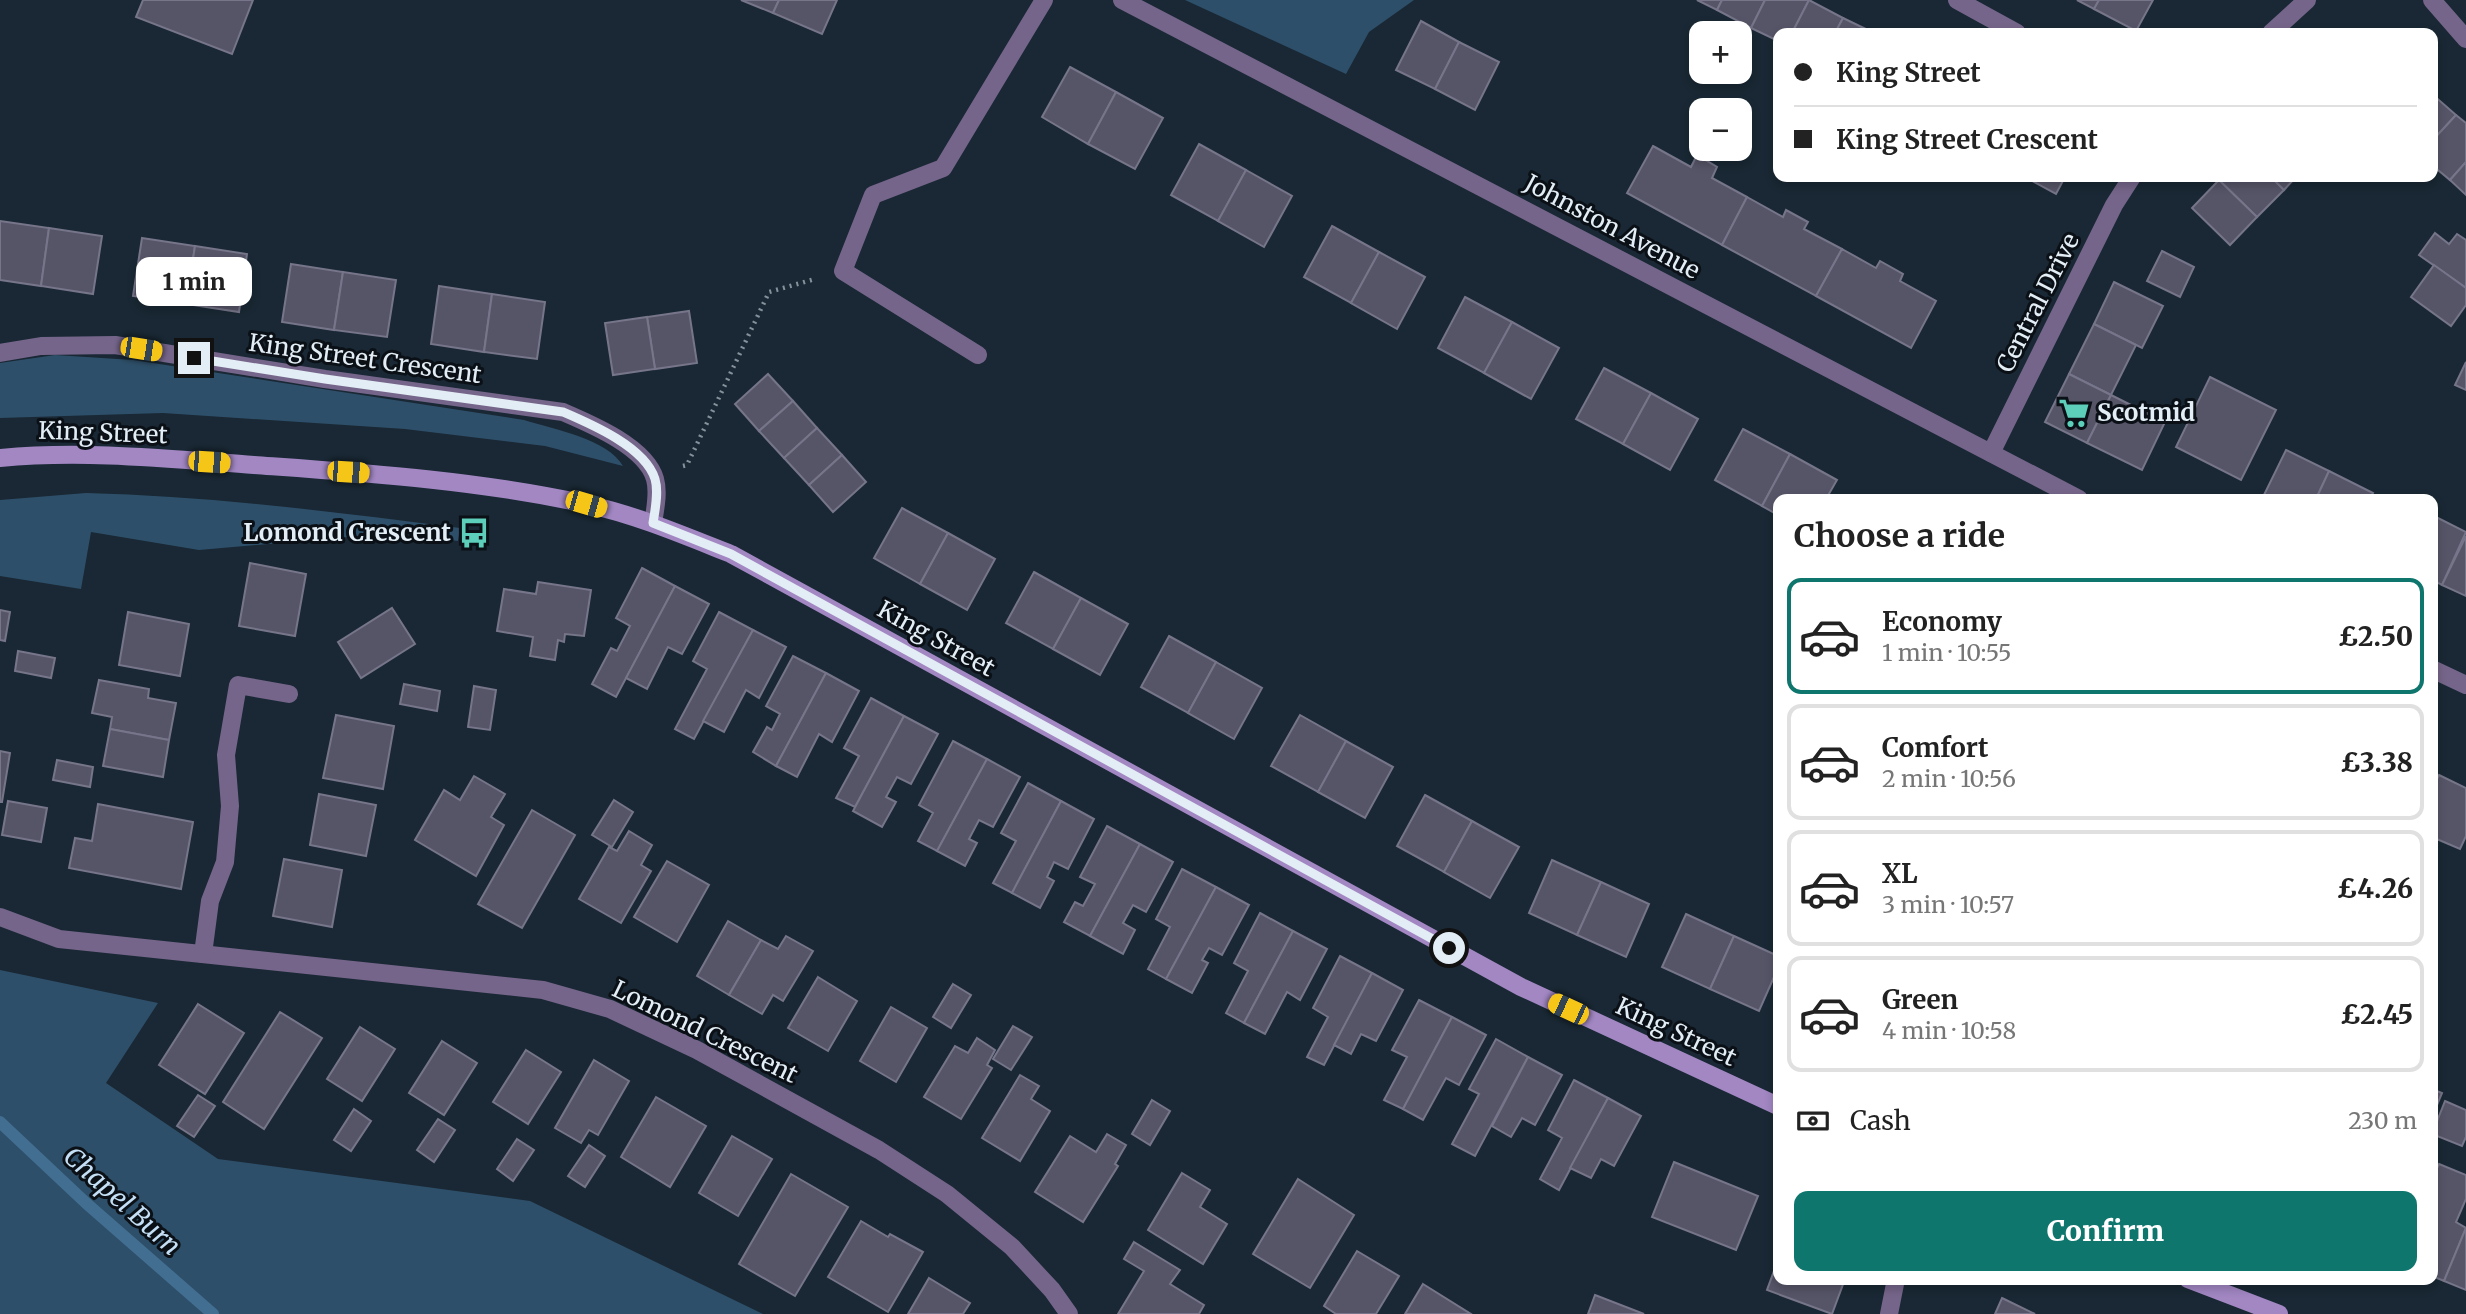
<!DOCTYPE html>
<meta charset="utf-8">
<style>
:root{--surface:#fff;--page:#f6f6f6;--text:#222;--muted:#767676;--line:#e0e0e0;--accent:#0f766e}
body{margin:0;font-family:Merriweather,serif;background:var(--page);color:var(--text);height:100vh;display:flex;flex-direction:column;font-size:26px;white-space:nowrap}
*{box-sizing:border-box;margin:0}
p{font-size:23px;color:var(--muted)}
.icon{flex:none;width:38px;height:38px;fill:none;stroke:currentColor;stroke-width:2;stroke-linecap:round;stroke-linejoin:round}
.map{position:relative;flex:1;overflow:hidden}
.side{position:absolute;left:1773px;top:494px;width:665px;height:791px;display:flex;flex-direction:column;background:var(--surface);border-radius:14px;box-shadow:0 4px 10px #0003}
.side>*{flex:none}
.top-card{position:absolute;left:1773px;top:28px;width:665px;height:154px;border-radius:14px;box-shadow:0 4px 10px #0003;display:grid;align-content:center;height:154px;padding:0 21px;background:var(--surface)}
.fabs{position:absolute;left:1689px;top:21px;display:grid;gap:14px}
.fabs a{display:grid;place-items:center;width:63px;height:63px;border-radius:14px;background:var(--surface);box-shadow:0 4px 10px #0003;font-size:35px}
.end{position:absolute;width:32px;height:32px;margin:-16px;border:9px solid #e3edf5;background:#111;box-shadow:0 0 0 4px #111}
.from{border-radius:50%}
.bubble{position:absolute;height:49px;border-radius:14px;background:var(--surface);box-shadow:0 4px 10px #0003;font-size:23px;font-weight:800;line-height:49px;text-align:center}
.car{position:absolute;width:21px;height:42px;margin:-21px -10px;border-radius:9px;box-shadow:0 0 5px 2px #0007;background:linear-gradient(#f5c518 24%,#345 0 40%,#f5c518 0 76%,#345 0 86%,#f5c518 0)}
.top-card b{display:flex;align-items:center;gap:24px;height:66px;font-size:26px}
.top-card b+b{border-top:2px solid var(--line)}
.top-card i{width:18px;height:18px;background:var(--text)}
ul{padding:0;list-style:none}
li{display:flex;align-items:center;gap:21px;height:116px;margin:0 14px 10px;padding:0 7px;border:4px solid var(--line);border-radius:14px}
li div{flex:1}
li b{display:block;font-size:26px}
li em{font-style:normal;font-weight:800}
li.selected{border-color:var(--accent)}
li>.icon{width:63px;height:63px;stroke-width:1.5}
h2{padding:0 21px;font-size:32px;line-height:84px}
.pay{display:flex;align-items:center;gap:18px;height:77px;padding:0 21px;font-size:26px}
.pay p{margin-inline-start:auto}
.button{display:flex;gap:14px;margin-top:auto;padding:14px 21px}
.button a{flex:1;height:80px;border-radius:14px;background:var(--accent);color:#fff;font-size:28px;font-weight:800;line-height:80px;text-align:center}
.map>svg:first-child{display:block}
</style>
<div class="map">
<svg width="2466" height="1314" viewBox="0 0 2466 1314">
<rect width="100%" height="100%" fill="#192834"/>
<g fill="#2e4f69">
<path d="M1185 0H1414L1369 32 1346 74Z"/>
<path d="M55 355 133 360 524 420C553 429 608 439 623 466L545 446 405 429 163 413 0 418V363Z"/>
<path d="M86 493C211 496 335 512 460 528L458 541 395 533 199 550 91 532 81 589 0 576V500Z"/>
<path d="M0 970 158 1003 106 1083 218 1159 530 1201 763 1314H0Z"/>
</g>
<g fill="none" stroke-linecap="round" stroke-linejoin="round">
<path stroke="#426f91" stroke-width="12" d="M0 1122 86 1203 213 1314"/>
</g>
<g fill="#565568" stroke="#767589" stroke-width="2">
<path d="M143 0H253L232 54 136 17Z"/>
<path d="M741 0H779L773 13Z"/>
<path d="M779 0H837L822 34 773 13Z"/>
<path d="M1697 0H1722L1717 10Z"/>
<path d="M1722 0H1765L1751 28 1717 10Z"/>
<path d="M1765 0H1809L1792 33H1778V41L1751 28Z"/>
<path d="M1809 0 1843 18 1835 33H1792Z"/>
<path d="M2077 0H2099L2094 9Z"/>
<path d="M2099 0H2153L2136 31 2094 9Z"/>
<path d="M1843 18 1874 33H1835Z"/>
<path d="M1421 21 1459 42 1435 89 1396 70Z"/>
<path d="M1459 42 1499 62 1475 110 1435 89Z"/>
<path d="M1070 67 1116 92 1088 144 1042 117Z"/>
<path d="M1116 92 1163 118 1135 169 1088 144Z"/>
<path d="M2432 94 2456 115 2432 141Z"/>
<path d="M2456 115 2466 123V162L2450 180 2432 165V141Z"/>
<path d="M1199 144 1246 170 1218 221 1171 195Z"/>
<path d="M1653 146 1691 167 1697 155 1717 167 1712 178 1747 197 1722 245 1627 193Z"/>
<path d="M2466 162V195L2450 180Z"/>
<path d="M1246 170 1292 196 1264 247 1218 221Z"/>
<path d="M2025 177H2065L2056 194Z"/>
<path d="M2222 177H2271L2284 190 2257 217 2219 180Z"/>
<path d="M2271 177H2296L2284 190Z"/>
<path d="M2219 180 2257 217 2230 245 2192 208Z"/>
<path d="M1747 197 1783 217 1786 210 1808 222 1804 229 1842 249 1816 296 1722 245Z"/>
<path d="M0 221 49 228 41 286 0 280Z"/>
<path d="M1332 226 1379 252 1351 303 1304 277Z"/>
<path d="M49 228 102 236 93 294 41 286Z"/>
<path d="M2435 233 2449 244 2457 234 2466 240V288L2419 255Z"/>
<path d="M142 238 195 246 186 304 133 296Z"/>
<path d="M195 246 247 254 239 312 186 304Z"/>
<path d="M1842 249 1876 268 1880 261 1903 274 1900 281 1936 301 1911 348 1816 296Z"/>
<path d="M2162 251 2194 267 2180 297 2147 281Z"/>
<path d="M1379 252 1425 277 1397 329 1351 303Z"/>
<path d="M291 264 343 272 334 330 282 322Z"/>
<path d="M2434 265 2466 288V305L2451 326 2411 297Z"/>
<path d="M343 272 396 280 387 337 334 330Z"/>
<path d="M2114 282 2163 306 2142 348 2094 324Z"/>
<path d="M439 286 492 294 484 352 431 344Z"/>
<path d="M492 294 545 302 537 359 484 352Z"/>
<path d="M1465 297 1512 322 1484 373 1438 348Z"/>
<path d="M689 311 697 363 655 369 647 317Z"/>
<path d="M647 317 655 369 613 375 605 323Z"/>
<path d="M1512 322 1559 348 1531 399 1484 373Z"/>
<path d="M2094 324 2136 345 2111 395 2069 374Z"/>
<path d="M2466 362V390L2455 385Z"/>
<path d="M1604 368 1651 393 1623 444 1576 419Z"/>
<path d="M768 374 793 401 759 431 735 404Z"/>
<path d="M2069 374 2111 395 2087 443 2045 422Z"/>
<path d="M2210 377 2276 410 2241 480 2176 447Z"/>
<path d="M1651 393 1698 419 1670 470 1623 444Z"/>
<path d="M2111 395 2165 422 2142 470 2087 443Z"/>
<path d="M793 401 817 428 784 458 759 431Z"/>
<path d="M817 428 842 455 809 485 784 458Z"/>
<path d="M1743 429 1790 454 1762 506 1715 480Z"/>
<path d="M2286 450 2329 471 2316 499H2262Z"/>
<path d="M1790 454 1837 480 1826 499H1778V515L1762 506Z"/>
<path d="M842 455 866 482 833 512 809 485Z"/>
<path d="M2329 471 2373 493 2370 499H2316Z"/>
<path d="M902 508 948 533 920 584 874 558Z"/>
<path d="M2432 515 2466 532 2442 585 2432 580Z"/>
<path d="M948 533 995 559 967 610 920 584Z"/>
<path d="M2466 536V596L2442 585Z"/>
<path d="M250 563 306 574 295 636 239 626Z"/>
<path d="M642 568 675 586 616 697 592 684 611 648 617 651 630 626 616 618Z"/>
<path d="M1034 572 1081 598 1053 649 1006 623Z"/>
<path d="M538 582 591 590 584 636 565 634 564 642 558 640 555 660 530 656 533 637 497 631 504 589 536 594Z"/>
<path d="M675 586 709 604 682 654 668 647 647 689 626 678Z"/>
<path d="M1081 598 1128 624 1100 675 1053 649Z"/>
<path d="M392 608 415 644 361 678 338 642Z"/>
<path d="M0 610 10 612 5 641 0 640Z"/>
<path d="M128 612 189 624 180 676 119 665Z"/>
<path d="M719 612 753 630 694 739 675 729 707 669 693 661Z"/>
<path d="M753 630 786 647 759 698 746 690 724 732 703 721Z"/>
<path d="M1169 636 1216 662 1188 713 1141 687Z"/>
<path d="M18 651 55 658 51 678 15 671Z"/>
<path d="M793 656 826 673 776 766 753 752 767 727 772 730 780 714 766 706Z"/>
<path d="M1216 662 1262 688 1234 739 1188 713Z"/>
<path d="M826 673 859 691 832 742 819 734 797 777 776 766Z"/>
<path d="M99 680 149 689 148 698 176 703 169 740 110 729 112 717 92 713Z"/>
<path d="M404 684 440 691 437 711 400 704Z"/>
<path d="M474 686 496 690 490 730 468 727Z"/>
<path d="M871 698 904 716 855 807 836 798 859 756 844 748Z"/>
<path d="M336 715 394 726 383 789 323 778Z"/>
<path d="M1300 715 1346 741 1318 792 1271 766Z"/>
<path d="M904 716 938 734 911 784 897 777 886 797 896 802 882 827 853 811Z"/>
<path d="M110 729 169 740 163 777 103 766Z"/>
<path d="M953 741 987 759 937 851 918 841 933 813 919 805Z"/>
<path d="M1346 741 1393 767 1365 818 1318 792Z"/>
<path d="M0 751 10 753 2 802H0Z"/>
<path d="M987 759 1020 777 993 827 979 820 969 839 977 843 965 866 937 851Z"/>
<path d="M57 760 93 767 90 787 53 780Z"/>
<path d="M2439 775 2466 788V836L2460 849 2432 837V789Z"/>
<path d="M474 776 505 794 491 817 504 825 476 876 415 840 444 790 460 800Z"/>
<path d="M1028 783 1061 801 1012 893 993 883 1016 841 1001 833Z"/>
<path d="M319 794 376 805 366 856 310 845Z"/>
<path d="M1425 795 1472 821 1444 872 1397 846Z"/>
<path d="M614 800 633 812 612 847 592 835Z"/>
<path d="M8 801 47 808 41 842 2 835Z"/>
<path d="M1061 801 1094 819 1068 869 1054 862 1047 877 1054 881 1040 908 1012 893Z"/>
<path d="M98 804 193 822 181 889 69 868 75 838 92 841Z"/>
<path d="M532 810 575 835 522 928 478 904Z"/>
<path d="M1472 821 1519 847 1490 898 1444 872Z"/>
<path d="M1107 826 1140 844 1090 936 1064 922 1075 902 1083 906 1095 884 1080 877Z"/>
<path d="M629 831 652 845 641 865 651 871 621 923 579 899 609 847 617 851Z"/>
<path d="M1140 844 1173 862 1146 912 1133 905 1123 923 1135 930 1123 954 1090 936Z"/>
<path d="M284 859 342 870 332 927 273 916Z"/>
<path d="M1552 860 1601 882 1577 935 1529 913Z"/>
<path d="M667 861 709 885 677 942 634 917Z"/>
<path d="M1182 869 1216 887 1166 979 1148 969 1170 927 1156 919Z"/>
<path d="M1601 882 1649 904 1626 957 1577 935Z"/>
<path d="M1216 887 1249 905 1222 955 1209 948 1202 960 1208 963 1192 993 1166 979Z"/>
<path d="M1260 913 1293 931 1244 1023 1226 1013 1248 971 1234 963Z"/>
<path d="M1686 914 1734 936 1710 989 1662 967Z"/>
<path d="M728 921 761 940 729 995 697 976Z"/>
<path d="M1293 931 1327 949 1300 1000 1287 992 1265 1034 1244 1023Z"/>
<path d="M786 936 813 951 783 1001 773 995 762 1014 729 995 761 940 778 949Z"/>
<path d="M1734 936 1778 956V968L1759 1011 1710 989Z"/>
<path d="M1340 956 1372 973 1324 1065 1307 1057 1328 1017 1313 1008Z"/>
<path d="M1372 973 1403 990 1376 1041 1361 1034 1351 1054 1334 1045Z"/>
<path d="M818 977 857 1001 828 1051 788 1028Z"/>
<path d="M953 984 971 995 951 1028 933 1017Z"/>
<path d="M1419 1000 1452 1017 1403 1109 1384 1100 1407 1057 1392 1050Z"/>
<path d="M198 1004 244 1033 205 1094 159 1065Z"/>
<path d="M891 1007 927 1028 896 1082 860 1061Z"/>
<path d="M280 1012 322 1038 264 1129 223 1102Z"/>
<path d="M1452 1017 1486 1035 1459 1085 1446 1078 1423 1120 1403 1109Z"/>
<path d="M1013 1026 1032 1037 1011 1070 993 1059Z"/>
<path d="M360 1027 395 1049 362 1101 327 1079Z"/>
<path d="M977 1038 995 1050 987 1065 992 1068 961 1119 924 1097 955 1046 968 1053Z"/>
<path d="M1496 1039 1528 1057 1475 1156 1452 1144 1479 1094 1469 1089Z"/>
<path d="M442 1041 477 1063 444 1115 409 1093Z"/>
<path d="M526 1050 561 1072 528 1124 493 1102Z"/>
<path d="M1528 1057 1562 1075 1535 1125 1522 1118 1511 1137 1492 1126Z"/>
<path d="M594 1060 629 1081 598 1135 589 1130 581 1143 555 1128Z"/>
<path d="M1020 1075 1039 1086 1031 1099 1050 1111 1020 1161 982 1138Z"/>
<path d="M1574 1080 1608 1098 1559 1190 1540 1179 1562 1138 1548 1130Z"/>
<path d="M2432 1089 2442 1093 2432 1117Z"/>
<path d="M198 1095 215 1106 194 1137 177 1126Z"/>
<path d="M656 1097 706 1126 670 1187 621 1157Z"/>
<path d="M1608 1098 1641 1116 1614 1166 1601 1159 1591 1178 1570 1168Z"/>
<path d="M1152 1100 1170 1111 1150 1145 1132 1134Z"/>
<path d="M2445 1101 2466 1110V1137L2462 1146 2432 1134Z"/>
<path d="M354 1109 371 1121 351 1151 334 1140Z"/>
<path d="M438 1119 455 1130 434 1162 417 1150Z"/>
<path d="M1107 1134 1126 1145 1115 1164 1118 1166 1083 1222 1035 1192 1070 1136 1096 1152Z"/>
<path d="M732 1136 772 1159 738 1216 699 1193Z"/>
<path d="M517 1139 534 1150 513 1181 497 1169Z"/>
<path d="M589 1145 605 1156 585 1187 568 1176Z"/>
<path d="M1674 1162 1758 1196 1736 1250 1652 1217Z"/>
<path d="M2439 1164 2466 1175V1199L2456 1222 2466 1228 2444 1281 2432 1276V1179Z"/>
<path d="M1182 1173 1210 1190 1200 1207 1227 1224 1203 1264 1148 1230Z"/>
<path d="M791 1174 848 1207 795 1296 739 1264Z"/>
<path d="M1298 1179 1354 1215 1310 1288 1253 1254Z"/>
<path d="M861 1221 888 1237 890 1234 923 1252 888 1312 828 1277Z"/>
<path d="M2466 1228V1290L2444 1281Z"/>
<path d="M1134 1242 1180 1270 1170 1284 1204 1305 1199 1314H1118L1144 1271 1124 1259Z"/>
<path d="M1357 1251 1399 1276 1376 1314H1336L1324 1306Z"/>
<path d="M1778 1260V1279H1845L1832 1314 1767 1290Z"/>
<path d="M929 1278 970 1303 963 1314H908Z"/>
<path d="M1423 1284 1471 1314H1405Z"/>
<path d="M1595 1295 1644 1314H1588Z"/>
<path d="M2002 1298 2035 1314H1995Z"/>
</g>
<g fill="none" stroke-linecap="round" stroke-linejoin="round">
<path stroke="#85919b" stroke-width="4.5" stroke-dasharray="2 5" stroke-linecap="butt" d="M683 466 687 465 769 292 815 279"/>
<path stroke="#75658a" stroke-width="18" d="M978 355 843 271 873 195 943 168 1044 0"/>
<g stroke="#75658a" stroke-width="18">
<path d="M1122 0 2079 499"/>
<path d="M1957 0 2017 33"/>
<path d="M2432 0 2466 39"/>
<path d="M2271 33 2307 0"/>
<path d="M0 353 41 346 115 345 325 379 563 412C591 424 646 447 655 479 659 493 655 510 653 523"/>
<path d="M1991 453 2114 205 2132 177"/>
<path d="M2432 669 2466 685"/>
<path d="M0 917 59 939 543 990 610 1009 697 1050 879 1150 947 1194 1012 1247 1052 1290 1069 1314"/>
<path d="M203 954 210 901 225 862 230 806 226 755 238 685 289 694"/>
<path d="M1889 1314 1896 1279"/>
</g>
<g stroke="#a287c3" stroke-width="18">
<path d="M0 458C84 450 170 459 254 465 365 473 476 480 586 504 636 515 683 535 731 554L1521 987 1778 1106"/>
<path d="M2188 1279 2279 1314"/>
</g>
</g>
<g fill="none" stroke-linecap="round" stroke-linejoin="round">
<path stroke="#e3edf5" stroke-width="9" d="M194 358 325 379 563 412C591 424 645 447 655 479 659 492 655 510 653 523L731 554 1449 948"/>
</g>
<defs>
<g id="supermarket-bare" transform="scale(2.415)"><path d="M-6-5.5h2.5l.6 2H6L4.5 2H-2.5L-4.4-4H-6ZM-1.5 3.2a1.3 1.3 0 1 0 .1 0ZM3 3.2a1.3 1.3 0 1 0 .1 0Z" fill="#5cceba" stroke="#0a1016" stroke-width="2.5" paint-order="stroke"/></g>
<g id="bus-bare" transform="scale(2.415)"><path d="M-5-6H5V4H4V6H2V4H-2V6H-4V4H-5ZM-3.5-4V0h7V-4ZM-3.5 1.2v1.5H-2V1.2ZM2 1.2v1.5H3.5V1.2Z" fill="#5cceba" stroke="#0a1016" stroke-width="2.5" paint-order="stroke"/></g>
</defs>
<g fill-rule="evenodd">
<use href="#supermarket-bare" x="2074" y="413"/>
<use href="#bus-bare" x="474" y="533"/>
</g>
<g text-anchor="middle" stroke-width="6" stroke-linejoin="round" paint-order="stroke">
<g font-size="24" fill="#e3edf5" stroke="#0a1016">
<text transform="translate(1612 227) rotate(28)" y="8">Johnston Avenue</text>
<text transform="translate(2038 303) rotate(-63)" y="8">Central Drive</text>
<text transform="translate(365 359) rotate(8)" y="8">King Street Crescent</text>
<text transform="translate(103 433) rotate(2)" y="8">King Street</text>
<text transform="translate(936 639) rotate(29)" y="8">King Street</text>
<text transform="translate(705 1032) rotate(26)" y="8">Lomond Crescent</text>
<text transform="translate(1676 1032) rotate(25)" y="8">King Street</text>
</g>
<g font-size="24" font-weight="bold" fill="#e3edf5" stroke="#0a1016" text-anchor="start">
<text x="2097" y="421">Scotmid</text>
<text x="451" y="541" text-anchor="end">Lomond Crescent</text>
</g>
<g font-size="26" font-style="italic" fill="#c5e0f6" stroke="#0a1016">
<text transform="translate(122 1201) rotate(42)" y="9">Chapel Burn</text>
</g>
</g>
</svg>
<div class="fabs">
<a>+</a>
<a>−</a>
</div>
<i class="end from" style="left:1449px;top:948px"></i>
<i class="end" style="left:194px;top:358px"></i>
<div class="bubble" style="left:136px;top:257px;width:116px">1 min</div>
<i class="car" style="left:141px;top:349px;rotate:99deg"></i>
<i class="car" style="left:209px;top:462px;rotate:94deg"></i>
<i class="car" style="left:348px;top:472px;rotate:94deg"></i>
<i class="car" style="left:586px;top:504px;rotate:106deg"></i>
<i class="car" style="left:1568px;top:1009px;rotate:295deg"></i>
<div class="top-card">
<b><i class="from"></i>King Street</b>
<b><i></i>King Street Crescent</b>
</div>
<section class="side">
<h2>Choose a ride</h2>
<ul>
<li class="selected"><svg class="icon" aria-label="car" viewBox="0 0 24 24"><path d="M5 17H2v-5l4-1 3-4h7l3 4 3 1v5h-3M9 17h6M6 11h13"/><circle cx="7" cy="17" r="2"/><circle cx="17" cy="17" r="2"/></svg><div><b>Economy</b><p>1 min · 10:55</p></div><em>£2.50</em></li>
<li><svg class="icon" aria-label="car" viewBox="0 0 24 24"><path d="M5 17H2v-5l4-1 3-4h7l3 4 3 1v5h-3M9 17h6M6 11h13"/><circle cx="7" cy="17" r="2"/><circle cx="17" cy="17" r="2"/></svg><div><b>Comfort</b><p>2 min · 10:56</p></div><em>£3.38</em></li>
<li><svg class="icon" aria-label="car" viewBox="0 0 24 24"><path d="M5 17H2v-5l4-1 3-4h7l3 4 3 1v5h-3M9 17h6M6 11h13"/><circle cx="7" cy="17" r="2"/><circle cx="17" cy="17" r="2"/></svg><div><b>XL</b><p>3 min · 10:57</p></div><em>£4.26</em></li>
<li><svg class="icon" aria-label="car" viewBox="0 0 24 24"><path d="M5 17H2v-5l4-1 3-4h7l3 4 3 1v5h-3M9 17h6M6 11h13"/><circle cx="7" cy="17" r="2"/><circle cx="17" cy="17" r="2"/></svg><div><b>Green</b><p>4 min · 10:58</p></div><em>£2.45</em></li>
</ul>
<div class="pay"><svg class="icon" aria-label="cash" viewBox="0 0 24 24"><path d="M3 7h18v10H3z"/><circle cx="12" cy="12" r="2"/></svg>Cash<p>230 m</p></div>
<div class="button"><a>Confirm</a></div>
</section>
</div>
